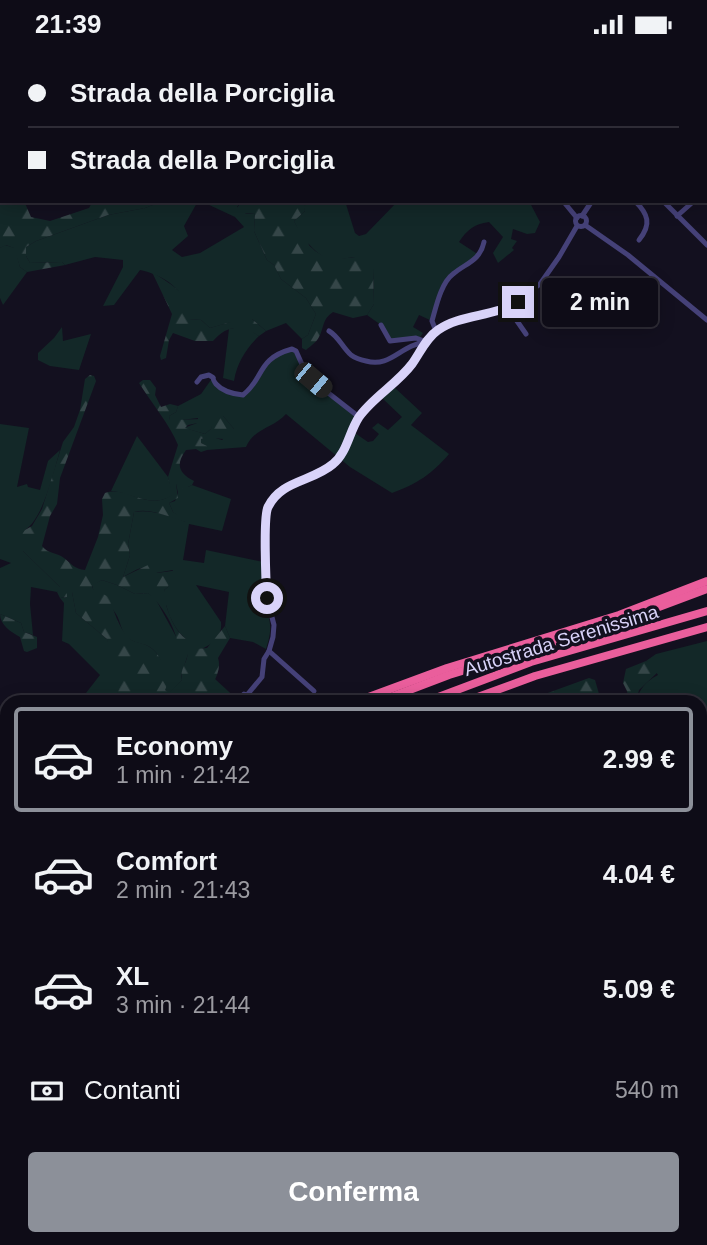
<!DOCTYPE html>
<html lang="it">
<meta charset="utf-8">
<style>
:root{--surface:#0e0c17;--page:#171520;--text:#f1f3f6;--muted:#9b9ba1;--line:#2e2c36;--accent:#8c9099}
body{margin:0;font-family:Helvetica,sans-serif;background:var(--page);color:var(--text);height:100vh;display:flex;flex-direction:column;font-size:26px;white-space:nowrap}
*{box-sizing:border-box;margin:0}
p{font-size:23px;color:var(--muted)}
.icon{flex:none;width:38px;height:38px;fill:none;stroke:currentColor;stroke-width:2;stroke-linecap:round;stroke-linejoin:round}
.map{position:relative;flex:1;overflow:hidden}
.sheet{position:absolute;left:0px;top:646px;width:707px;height:551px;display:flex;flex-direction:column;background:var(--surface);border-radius:21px 21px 0 0;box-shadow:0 4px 18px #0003,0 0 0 2px var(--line)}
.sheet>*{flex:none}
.banner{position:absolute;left:0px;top:0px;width:707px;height:154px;box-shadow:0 4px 18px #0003,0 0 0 2px var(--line);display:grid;align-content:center;height:154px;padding:0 28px;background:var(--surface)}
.end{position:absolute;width:32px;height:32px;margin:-16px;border:9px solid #d9d3f9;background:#111;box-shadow:0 0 0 4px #111}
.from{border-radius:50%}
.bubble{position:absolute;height:49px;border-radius:7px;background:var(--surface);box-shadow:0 4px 18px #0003,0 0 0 2px var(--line);font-size:23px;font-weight:700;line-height:49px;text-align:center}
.car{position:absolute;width:21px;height:42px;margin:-21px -10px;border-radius:9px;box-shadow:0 0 5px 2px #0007;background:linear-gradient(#222 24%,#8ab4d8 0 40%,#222 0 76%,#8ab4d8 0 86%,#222 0)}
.banner b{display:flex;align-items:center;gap:24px;height:66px;font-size:26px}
.banner b+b{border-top:2px solid var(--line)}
.banner i{width:18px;height:18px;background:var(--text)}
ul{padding:12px 0 0;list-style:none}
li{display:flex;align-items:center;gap:21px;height:105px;margin:0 14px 10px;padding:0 14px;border:4px solid transparent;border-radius:7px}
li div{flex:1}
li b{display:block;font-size:26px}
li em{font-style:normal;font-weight:700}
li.active{border-color:var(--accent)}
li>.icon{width:63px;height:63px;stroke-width:1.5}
.pay{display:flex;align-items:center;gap:18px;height:77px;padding:0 28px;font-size:26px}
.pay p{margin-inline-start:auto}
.cta{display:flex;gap:14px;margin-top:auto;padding:14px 28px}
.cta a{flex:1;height:80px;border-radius:7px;background:var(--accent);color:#fff;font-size:28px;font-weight:700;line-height:80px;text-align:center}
.status{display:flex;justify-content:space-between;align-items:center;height:49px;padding:0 35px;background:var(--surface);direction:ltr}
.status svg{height:19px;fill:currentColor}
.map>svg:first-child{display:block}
</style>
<div class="status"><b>21:39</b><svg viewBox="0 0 49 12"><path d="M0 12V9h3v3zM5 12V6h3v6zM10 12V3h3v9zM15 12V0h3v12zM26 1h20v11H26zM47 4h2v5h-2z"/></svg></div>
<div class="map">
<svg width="707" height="1196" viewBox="0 0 707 1196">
<defs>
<pattern id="forest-firs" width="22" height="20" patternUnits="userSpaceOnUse" patternTransform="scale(1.75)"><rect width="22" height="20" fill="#132828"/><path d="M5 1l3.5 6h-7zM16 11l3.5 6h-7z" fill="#354648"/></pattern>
</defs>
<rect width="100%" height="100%" fill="#13101f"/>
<g fill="#132828">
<path d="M163 152H198L184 177 188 187 172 201 182 208 200 204 244 178 235 168 205 154 206 152H242L237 158 246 165 255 164 254 182 267 211 274 216 281 230 306 249 316 265 308 286 302 290 286 274 266 282 252 270 228 274 210 279 201 271 188 270C189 242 164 226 140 221L114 256 103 257 123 218V211L95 208 65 216 62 213 30 214 26 207V198L36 192 108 166 145 159Z"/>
<path d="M315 152H345L355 184 359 187 366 185 398 152H529L540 173 535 184 527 185 513 180 511 190 517 192 512 199 514 201 498 214 493 204 503 188 489 173C474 175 467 181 459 193L479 206 448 231 432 272 419 266 413 278 423 284 419 290 390 292 381 276 367 266 374 255 373 220 357 208C349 208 341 211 333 211 318 210 299 185 294 172L305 162 303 157Z"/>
<path d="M5 196 15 199 20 218 27 223 3 256 0 249V199Z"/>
<path d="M62 278 63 292 91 285 79 321 50 317 38 311V304L54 289Z"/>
<path d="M239 278 249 280 259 287C246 300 237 314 234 332L223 329 229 280Z"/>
<path d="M292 300 305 322 359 368 352 382 368 393 373 392 379 385 372 379 378 374 388 381 402 368 382 349 394 338 422 364 411 376 449 405C432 425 417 435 392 444L350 418 286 365C274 379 254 379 246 398L207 401 206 397 201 394V390L210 387 222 391 234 380 223 367H217L211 380 205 385 184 379 197 374 198 369 173 372 170 371 169 367 176 363 178 357 201 345 213 328 217 336 243 346 264 315Z"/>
<path d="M0 375 29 379 17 438 27 435 28 438 40 441 48 412 60 401C54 422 43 470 25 481L23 502 61 539 57 543 31 538 30 555 33 586 24 583 21 574 0 565V519L11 514 0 510Z"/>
<path d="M137 387 168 428 173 446C151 460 133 444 111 442Z"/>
<path d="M176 435 188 438 192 436 231 450 222 482 189 475 183 511 204 514 206 501 263 513C263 524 262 537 264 548 269 571 274 576 266 600L253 593 230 589 225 577 229 543 196 536 221 573C223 594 204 599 188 605L181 627 182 631 169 645 165 641C165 625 164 606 148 597 142 594 134 594 128 589 120 581 121 573 116 565 110 555 101 548 93 540L92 536 102 531 117 536 135 545 148 544 155 549 179 593 186 590C177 583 170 570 167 559 165 552 167 548 164 541L168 538 173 521 156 524C145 512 134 523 123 528L130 506 128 495 134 463C151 460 170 467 186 473L173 463 169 454 175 452 178 444Z"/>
<path d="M67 543H72L76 564 107 590 113 608 125 626 114 653H79L100 626 69 595 62 592 64 554 60 549 67 548Z"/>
<path d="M707 592V686H703L700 682V653H636C640 639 645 633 658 626L650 614 646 612 656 605Z"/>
<path d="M215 630 240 653H200Z"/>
<path d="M700 1028H707V1076L700 1075Z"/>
<path d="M7 1120V1190H76L80 1195 0 1196V1133Z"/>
<path d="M402 1190H547L556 1196H403Z"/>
</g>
<g fill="url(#forest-firs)">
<path d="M0 50 2 152H24L31 168 50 172 89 159 93 152H163L145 159 108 166 36 192 26 198V207L30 214 62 213 65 216 27 223 20 218 14 199 6 196 0 199Z"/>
<path d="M242 152H315L304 157 305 162 294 172C298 181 302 183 307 190 311 196 306 194 312 199 333 220 355 202 380 209L382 215 373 220 374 255 367 266 353 269 333 263C322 270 324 279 319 288 317 293 309 298 306 301L302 299V290L308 286 316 265 306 249 281 230 274 216 267 211 254 182 255 164 239 165 237 159Z"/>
<path d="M152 223C168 234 193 245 189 270L201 271 210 279 241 270H252L266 282 259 287C243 276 227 275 213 292H195L173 284 169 291 166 309 161 311 160 307 172 265Z"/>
<path d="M90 326 94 327 96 332 60 429 57 455 50 467 42 497C48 505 56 503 64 509 72 515 74 520 85 521L98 488 103 466 102 450 105 444C128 436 146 463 172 446L168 428 178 396C170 376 151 353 139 334L143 331H150L156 339 155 346 161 358 170 355 178 357 176 363 169 367 170 371 203 370 202 373 188 376 185 379 205 385 211 380 212 375 206 372 207 367H223L234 380V388C222 393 213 386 201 390V394L207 397V401L201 403 196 400 186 401C175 416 179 424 194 432L192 436 184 440 176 435 178 449 169 454 173 463 191 474C172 471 153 458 134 463L128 495 130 506 123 528 148 516 157 524 179 521 181 526 177 528H172L168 538 164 541 172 554V560L166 556C170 569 176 583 186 590L188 596 178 601C179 584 162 555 148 544L135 545 117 536 102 531 92 537 93 540 109 548C113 560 119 579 128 588 133 594 141 593 148 597 161 604 172 628 165 641L169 644 182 631C179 619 190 612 187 601L207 599 225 577 230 589 218 609C223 624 209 641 200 653H114L124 626 109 605 107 590 76 564 72 543H67V548L60 549 57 543 60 538 23 502 17 493 25 481 32 477 42 460 63 393 74 378 80 361 85 330Z"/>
<path d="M0 565 21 574 24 583 37 588V599L27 603 24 602 20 588C11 583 0 576 0 565Z"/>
<path d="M646 612 658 615 660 621 639 641 636 653H629L627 642 623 634 626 620Z"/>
<path d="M589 629 595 631 599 645 598 653H523Z"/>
<path d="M700 683 703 686H707V770L700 768Z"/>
<path d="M7 839V996L0 994V845Z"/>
<path d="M76 1190H131L132 1194 146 1190H265L263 1196H74L80 1195Z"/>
<path d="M272 1190H402L403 1196H279Z"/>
</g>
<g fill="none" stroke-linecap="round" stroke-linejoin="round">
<g stroke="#312d40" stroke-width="8" stroke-dasharray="8 4" stroke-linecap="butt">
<path d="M0 741 7 739"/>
<path d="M0 762 7 760"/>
<path d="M0 781 7 779"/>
<path d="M0 804 7 802"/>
</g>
<g stroke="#454178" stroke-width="5">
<path d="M441 0 442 2"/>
<path d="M254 2 255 0"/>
<path d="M644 2 645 0"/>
<path d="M705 142H707"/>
<path d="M563 152 577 169"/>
<path d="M635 152C648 165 652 175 639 191"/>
<path d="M663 152 707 196"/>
<circle cx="581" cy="172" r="5.5"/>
<path d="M582 167 592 152"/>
<path d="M677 167 694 152"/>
<path d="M585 176 628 206 707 271"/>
<path d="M508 259 526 285"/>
<path d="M381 276 390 292 416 289 424 292"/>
<path d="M329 282C339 288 342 298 351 306 355 309 361 311 366 312 391 319 400 296 426 293"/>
<path d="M436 282 432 272C436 258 441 234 453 225 466 214 480 212 484 193"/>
<path d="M197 333 201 328 209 326C218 332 209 325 216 335 223 343 233 345 243 346 265 329 256 310 292 300L296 302 305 322 313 332 359 368"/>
<path d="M269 602 314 642"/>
<path d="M242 647 244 645 247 646 262 628 264 610 269 602 273 588 274 576 267 549 265 526 266 461 275 447 283 439 317 425 334 415 342 405 359 368 411 317 436 282 453 273 508 259 540 235 559 208 577 177"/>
<path d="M700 811 707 813"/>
<path d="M700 889 707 885"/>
<path d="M0 1037 7 1039"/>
<path d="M0 1089 7 1093"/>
<path d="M131 1190 132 1196"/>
</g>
<g stroke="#ea5e9c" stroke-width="8">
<path d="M355 653 447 619 619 566 707 532"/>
<path d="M378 653 449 626 603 579 707 540"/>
<path d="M425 653 531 613 707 562"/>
<path d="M464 653 535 627 707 578"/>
</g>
</g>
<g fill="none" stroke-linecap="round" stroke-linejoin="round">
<path stroke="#d9d3f9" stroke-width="9" d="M267 549C266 535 263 468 268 458 281 431 312 433 333 415 347 404 349 383 359 368 373 348 397 335 412 315 420 304 426 289 438 281 461 265 493 268 518 253"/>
</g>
<g text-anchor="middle" stroke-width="7" stroke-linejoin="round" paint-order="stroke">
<g font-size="19" fill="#d9d3f9" stroke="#13101f">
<text transform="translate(561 591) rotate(-17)" y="7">Autostrada Serenissima</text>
</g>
</g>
</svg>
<i class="end from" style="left:267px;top:549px"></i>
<i class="end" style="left:518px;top:253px"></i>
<div class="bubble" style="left:542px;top:229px;width:116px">2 min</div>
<i class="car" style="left:313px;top:331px;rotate:130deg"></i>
<div class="banner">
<b><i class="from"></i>Strada della Porciglia</b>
<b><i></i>Strada della Porciglia</b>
</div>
<section class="sheet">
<ul>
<li class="active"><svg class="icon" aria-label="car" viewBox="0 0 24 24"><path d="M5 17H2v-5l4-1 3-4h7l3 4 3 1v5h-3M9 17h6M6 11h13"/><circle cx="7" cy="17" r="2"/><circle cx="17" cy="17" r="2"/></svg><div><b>Economy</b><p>1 min · 21:42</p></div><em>2.99 €</em></li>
<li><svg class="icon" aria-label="car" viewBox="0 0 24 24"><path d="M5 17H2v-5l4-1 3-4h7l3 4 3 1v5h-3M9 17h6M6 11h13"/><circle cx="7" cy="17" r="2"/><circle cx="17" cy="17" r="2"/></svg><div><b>Comfort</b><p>2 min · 21:43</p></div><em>4.04 €</em></li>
<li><svg class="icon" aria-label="car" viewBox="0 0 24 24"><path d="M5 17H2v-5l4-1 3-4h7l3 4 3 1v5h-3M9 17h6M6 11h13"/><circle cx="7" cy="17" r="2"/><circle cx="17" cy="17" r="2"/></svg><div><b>XL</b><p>3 min · 21:44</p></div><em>5.09 €</em></li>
</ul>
<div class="pay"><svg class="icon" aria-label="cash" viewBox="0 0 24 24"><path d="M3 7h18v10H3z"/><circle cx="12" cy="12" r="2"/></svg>Contanti<p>540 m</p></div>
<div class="cta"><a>Conferma</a></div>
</section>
</div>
